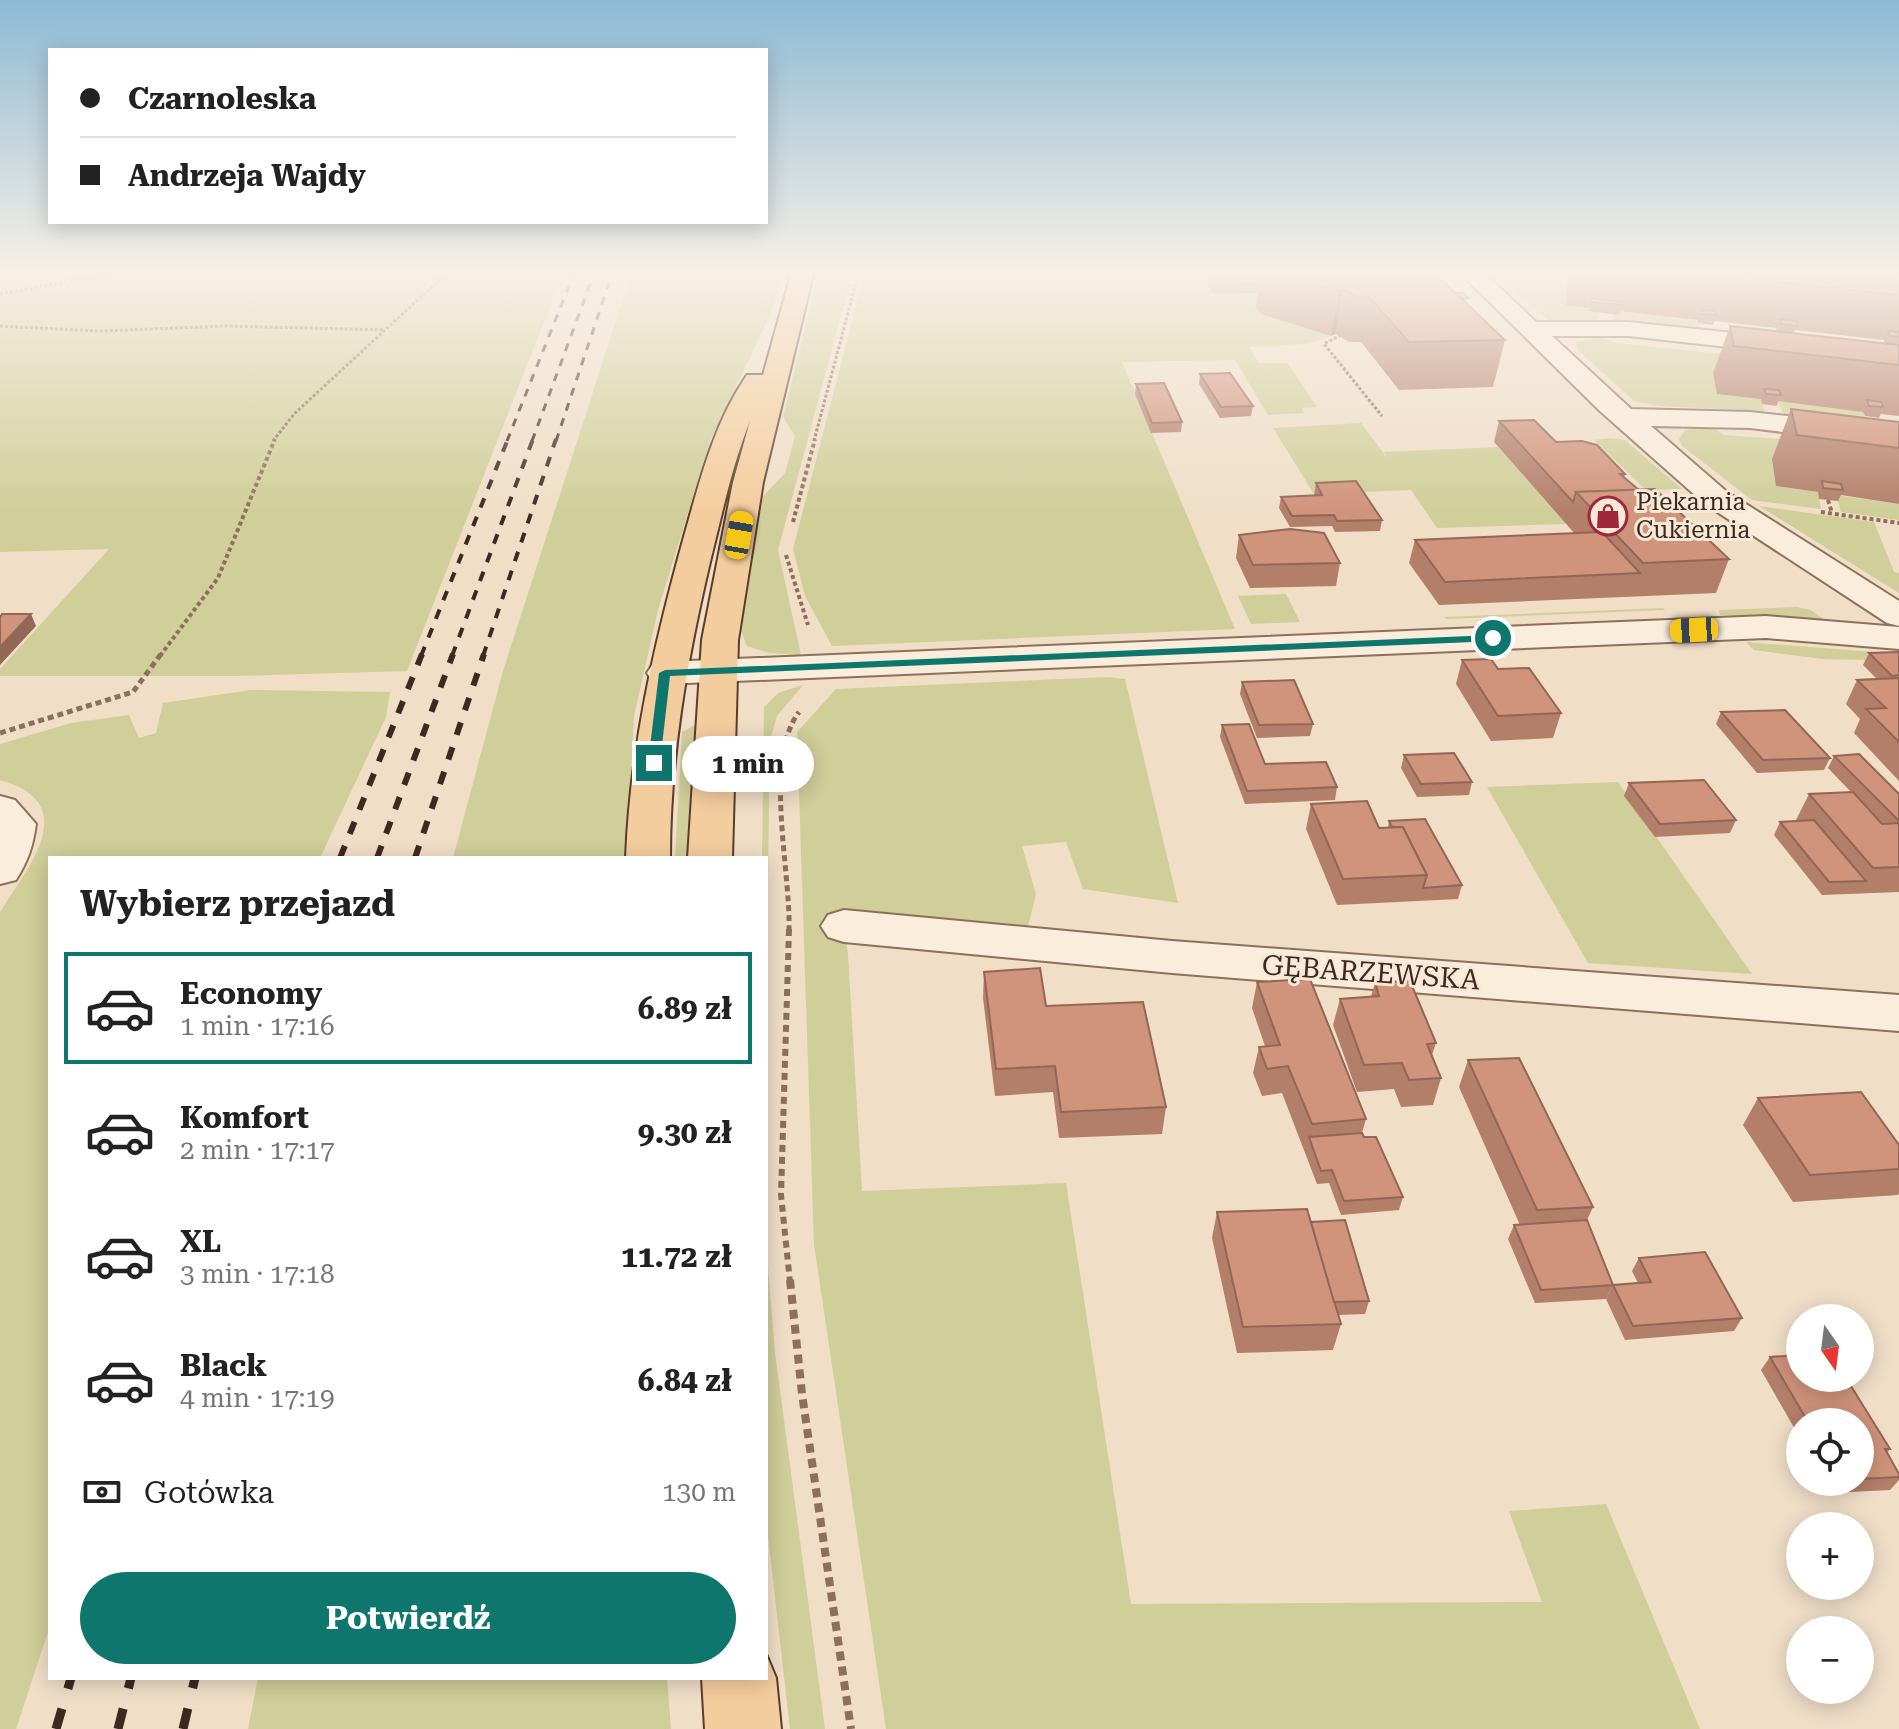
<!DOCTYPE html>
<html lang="pl">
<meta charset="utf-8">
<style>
:root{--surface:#fff;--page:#f2f2f2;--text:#222;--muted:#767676;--line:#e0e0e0;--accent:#0f766e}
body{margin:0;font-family:"Roboto Serif",serif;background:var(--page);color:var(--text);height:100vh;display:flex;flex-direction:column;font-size:30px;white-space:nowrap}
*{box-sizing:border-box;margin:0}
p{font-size:26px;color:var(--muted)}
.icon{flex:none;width:44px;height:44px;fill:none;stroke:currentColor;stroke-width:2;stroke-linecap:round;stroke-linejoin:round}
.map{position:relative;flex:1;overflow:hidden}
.sheet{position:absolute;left:48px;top:856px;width:720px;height:824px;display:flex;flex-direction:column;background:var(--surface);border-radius:0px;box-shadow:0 4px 20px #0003}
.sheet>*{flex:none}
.banner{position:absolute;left:48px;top:48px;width:720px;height:176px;border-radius:0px;box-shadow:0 4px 20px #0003;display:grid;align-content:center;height:176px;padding:0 32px;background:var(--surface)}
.needle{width:52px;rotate:166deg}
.buttons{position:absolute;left:1786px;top:1304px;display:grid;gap:16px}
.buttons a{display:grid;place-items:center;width:88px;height:88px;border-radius:50%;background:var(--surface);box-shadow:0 4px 20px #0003;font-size:40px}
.end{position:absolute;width:36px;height:36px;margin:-18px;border:10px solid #0f766e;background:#fff;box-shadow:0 0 0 4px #fff}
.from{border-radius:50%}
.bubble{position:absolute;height:56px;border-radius:28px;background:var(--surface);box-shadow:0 4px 20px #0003;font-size:26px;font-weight:700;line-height:56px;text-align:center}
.car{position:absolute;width:24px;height:48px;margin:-24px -12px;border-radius:10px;box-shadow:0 0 6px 2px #0007;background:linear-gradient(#f5c518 24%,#345 0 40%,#f5c518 0 76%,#345 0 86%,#f5c518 0)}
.banner b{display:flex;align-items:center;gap:28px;height:76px;font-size:30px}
.banner b+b{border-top:2px solid var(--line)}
.banner i{width:20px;height:20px;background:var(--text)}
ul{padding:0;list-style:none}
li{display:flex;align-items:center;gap:24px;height:112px;margin:0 16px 12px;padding:0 16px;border:4px solid transparent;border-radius:0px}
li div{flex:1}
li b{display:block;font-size:30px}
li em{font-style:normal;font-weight:700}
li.on{border-color:var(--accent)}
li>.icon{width:72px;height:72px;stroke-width:1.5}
h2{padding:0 32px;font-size:36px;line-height:96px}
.pay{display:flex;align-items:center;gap:20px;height:88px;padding:0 32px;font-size:30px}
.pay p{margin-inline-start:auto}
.button{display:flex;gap:16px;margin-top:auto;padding:16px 32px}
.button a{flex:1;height:92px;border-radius:48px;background:var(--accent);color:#fff;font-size:32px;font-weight:700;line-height:92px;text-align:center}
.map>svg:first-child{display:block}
</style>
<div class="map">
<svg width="1899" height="1729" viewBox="0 0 1899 1729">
<rect width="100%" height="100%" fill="#f0dec7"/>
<g fill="#d0ce99">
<path d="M0 271H115L0 292Z"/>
<path d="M133 271H564L407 671 236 676H0V669L109 549 0 552V295Z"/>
<path d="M632 271H784L769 317 710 441 658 610 634 716 627 858H453L503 671Z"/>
<path d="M819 271H853L778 550 801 655 769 653 747 646 741 631 750 552 762 497 785 473 795 436 783 417Z"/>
<path d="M865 271H1206L1200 274 1214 294 1446 288 1255 305 1261 314 1331 336 1307 344 1249 347 1259 363H1288L1317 407 1302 408 1304 413 1268 415 1235 360 1122 362 1235 629 832 646 805 596 793 549Z"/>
<path d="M1490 271H1625L1566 289V305L1597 308 1598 319 1591 321 1548 320Z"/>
<path d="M1612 310 1698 319 1699 328 1613 321Z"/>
<path d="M1601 337 1616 343 1899 372 1761 399 1764 411 1658 406 1634 401 1578 350 1576 342Z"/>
<path d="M1776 400 1863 411 1868 424 1784 414Z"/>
<path d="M1361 423 1388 459 1384 452 1498 447 1566 524 1437 528 1411 490 1314 494 1273 428Z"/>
<path d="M1710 426 1724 435 1796 440 1776 486 1818 492 1821 509 1752 500 1682 446 1679 439 1685 430Z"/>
<path d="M1610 438 1625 440 1682 489 1646 490 1594 440Z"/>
<path d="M1836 495 1899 504V520L1841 512Z"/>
<path d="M1759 506 1874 522 1894 572 1899 573V593Z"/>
<path d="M1286 594 1300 622 1251 624 1238 596Z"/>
<path d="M1797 607 1811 610 1823 619 1720 615 1719 610Z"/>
<path d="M1663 608 1665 610 1446 619 1444 617Z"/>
<path d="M1746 642 1899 654V661L1822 659 1754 650Z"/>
<path d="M1108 677 1125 679 1178 903 1083 889 1066 842 1022 846 1036 894 1027 931 842 910 848 955 862 1191 1066 1183 1131 1604 1542 1602 1509 1511 1606 1504 1700 1729H886L814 1244 797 732 836 689Z"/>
<path d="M803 685 777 716 770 740 766 1005V858H762L764 707 778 693Z"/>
<path d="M251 690 390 692 386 717 320 858H50V1626L16 1729H0V912C29 866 83 803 0 780V744L71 723 129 715 139 738 156 733 163 703Z"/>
<path d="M695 725 698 727 693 858H675L682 732Z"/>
<path d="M1618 782 1752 974 1588 963 1487 787Z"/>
<path d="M766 1243 775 1352 825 1729H790L766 1518Z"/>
<path d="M258 1678H667L671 1729H248Z"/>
</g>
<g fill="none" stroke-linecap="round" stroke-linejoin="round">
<g stroke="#8d6f5b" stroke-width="4">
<g id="minor">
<path d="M1458 271H1482L1536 322H1628L1899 350V366L1628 336H1552L1631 409 1750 412 1899 428V446L1750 428 1651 426 1727 492 1899 601V626L1887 623 1705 504 1600 411Z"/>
<path d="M1863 271 1899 272V287L1866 276Z"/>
<path d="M1766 616 1899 627V649L1766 638 665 684 652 681 647 673 652 665 665 662Z"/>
<path d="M0 796 15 800 36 824C33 846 28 861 16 880L0 884Z"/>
<path d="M844 910 1172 941 1899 995V1031L1172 973 844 942 828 937 821 926 828 915Z"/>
</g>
</g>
<g stroke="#5b3d2f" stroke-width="4">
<g id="major">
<path d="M792 271H814L763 482 738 640 732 858H688L702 640 733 482 750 421C732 466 722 514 710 562 687 660 670 757 670 858H626C630 749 654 645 683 540 699 484 713 424 747 375H763Z"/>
<path d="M766 1654 776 1678 781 1729H705L702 1678H766Z"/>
</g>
</g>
<g stroke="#8d6f5b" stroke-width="3" stroke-dasharray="3 2" stroke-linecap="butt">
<path d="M0 294 123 271"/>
<path d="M0 326 100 331 225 326 385 330"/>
<path d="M1341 335 1324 344 1382 416"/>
<path d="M273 441 294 414 449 271"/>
<path d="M814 441 859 271"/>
</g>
<g stroke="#8d6f5b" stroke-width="4" stroke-dasharray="4 3" stroke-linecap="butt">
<path d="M1828 500 1832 513"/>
<path d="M1821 512 1899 523"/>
<path d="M793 522 815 439"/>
<path d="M786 555 808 625"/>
<path d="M160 656 218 578 275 439"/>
</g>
<g stroke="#8d6f5b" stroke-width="5" stroke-dasharray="6 4" stroke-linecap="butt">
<path d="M0 733 133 692 161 654"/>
<path d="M789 931C791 870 763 760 799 712"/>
</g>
<path stroke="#8d6f5b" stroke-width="6" stroke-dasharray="7 5" stroke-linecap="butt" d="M789 929 781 1195 790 1282"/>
<path stroke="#8d6f5b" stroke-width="8" stroke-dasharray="9 6" stroke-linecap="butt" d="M790 1280 802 1394 851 1729"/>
<use href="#minor" fill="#faeddb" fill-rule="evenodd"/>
<use href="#major" fill="#f4cd9e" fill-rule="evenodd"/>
<g stroke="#3d291f" stroke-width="3" stroke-dasharray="8 8" stroke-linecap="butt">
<path d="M507 441 575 271"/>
<path d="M532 441 595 271"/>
<path d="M556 441 613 271"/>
</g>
<g stroke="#3d291f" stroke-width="4" stroke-dasharray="10 10" stroke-linecap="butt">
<path d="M421 656 508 439"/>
<path d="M452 656 533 439"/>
<path d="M483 656 556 439"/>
</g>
<g stroke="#3d291f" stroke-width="6" stroke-dasharray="13 13" stroke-linecap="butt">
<path d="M340 858 422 654"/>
<path d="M377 858 453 654"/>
<path d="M415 858 484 654"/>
</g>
<g stroke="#3d291f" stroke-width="9" stroke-dasharray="21 21" stroke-linecap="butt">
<path d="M56 1729 71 1678"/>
<path d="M118 1729 131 1678"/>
<path d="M183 1729 195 1678"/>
</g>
</g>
<g fill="#b37e6a" fill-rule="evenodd">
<path d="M1261 271H1423L1455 293 1468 298 1466 303 1505 340 1493 387 1399 390 1361 342H1349L1335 334 1331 336 1261 314 1256 307 1258 293 1213 294 1207 284 1208 275 1260 274Z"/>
<path d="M1571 271H1837L1899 278V416L1881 414 1879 418 1873 417 1865 416 1863 412 1778 401 1777 406 1762 404 1761 399 1717 394 1713 373 1730 326 1777 331 1776 328 1714 321 1713 325 1698 323V320L1620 311 1619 315 1588 311 1589 308 1566 305V288ZM1795 330 1884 340 1885 344 1794 333Z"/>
<path d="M1200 374 1253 406 1251 416 1220 418 1199 384Z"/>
<path d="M1136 384 1182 422 1181 432 1151 433 1135 394Z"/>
<path d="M1791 409 1899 422V504L1841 495 1838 501 1819 499 1818 492 1776 486 1772 459Z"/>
<path d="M1499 421 1556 442 1625 474 1624 478 1729 559 1716 593 1439 605 1409 563 1415 540 1575 534 1494 442Z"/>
<path d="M1316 483 1382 520 1380 531 1335 532 1332 526 1290 527 1279 508 1281 497 1314 496Z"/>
<path d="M1239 535 1340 563 1336 586 1250 588 1236 558Z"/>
<path d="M1899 652V781L1854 733 1860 719 1846 704 1857 680 1877 679 1863 665 1869 653Z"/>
<path d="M1462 660 1498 669 1561 713 1553 738 1491 741 1456 684Z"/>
<path d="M1242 682 1313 724 1310 736 1257 738 1240 694Z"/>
<path d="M1721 712 1830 758 1824 770 1757 773 1716 724Z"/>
<path d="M1222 725 1265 764 1337 787 1335 800 1245 804 1220 737Z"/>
<path d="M1404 755 1472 782 1469 795 1417 797 1401 768Z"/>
<path d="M1834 756 1899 794V892L1822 895 1774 835 1780 822 1798 821 1796 820 1809 794 1851 792 1828 768Z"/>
<path d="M1629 783 1736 820 1730 833 1655 837 1624 796Z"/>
<path d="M1311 804 1379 828 1388 827 1389 821 1462 885 1458 899 1337 905 1306 829Z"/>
<path d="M984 972 1046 1006 1166 1107 1162 1134 1059 1138 1053 1092 995 1096 983 998Z"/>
<path d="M1257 982 1366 1119 1362 1133 1364 1137 1403 1197 1399 1210 1341 1215 1329 1183 1317 1184 1282 1093 1262 1096 1253 1073 1259 1047 1265 1046 1252 1008Z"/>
<path d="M1375 982 1436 1043 1432 1055 1441 1078 1433 1105 1401 1107 1394 1089 1357 1092 1333 1025 1340 999 1371 997Z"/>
<path d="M1468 1060 1593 1207 1587 1220 1613 1285 1606 1299 1535 1303 1508 1239 1514 1225H1520L1459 1087Z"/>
<path d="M1758 1098 1899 1145V1193L1898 1195 1793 1202 1743 1125Z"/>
<path d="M1217 1212 1311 1222 1369 1301 1365 1314 1338 1315 1341 1324 1333 1350 1237 1353 1212 1238Z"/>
<path d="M1639 1258 1742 1318 1734 1331 1625 1340 1606 1299 1613 1285 1638 1283 1632 1271Z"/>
<path d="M1800 1355V1378H1846L1890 1449 1887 1453 1899 1474V1480L1890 1490 1831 1493 1825 1482H1860V1422H1800V1438L1761 1370 1770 1357Z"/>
</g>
<g fill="#926756">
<path d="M1343 289 1335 334 1331 336 1339 291Z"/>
<path d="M31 614 36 626 0 665V647Z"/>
</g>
<g fill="#d0937b" stroke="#926756" stroke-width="2">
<path d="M1270 271H1423L1444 282 1505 340 1409 342 1369 297H1358L1343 289 1339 291Z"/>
<path d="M1673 271H1837L1899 278V295Z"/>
<path d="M1260 274 1259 284 1214 285 1208 275Z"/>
<path d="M1455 293H1463L1468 298H1461Z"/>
<path d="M1591 298 1622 302V305L1591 302Z"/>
<path d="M1701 310 1715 311 1716 315 1701 314Z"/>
<path d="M1780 319 1796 321 1797 326 1781 324Z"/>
<path d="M1730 326 1899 345V365L1734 346Z"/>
<path d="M1888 331 1899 332V337L1890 336Z"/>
<path d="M1230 373 1253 406 1221 407 1200 374Z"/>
<path d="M1164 383 1182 422 1152 423 1136 384Z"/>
<path d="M1764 389 1779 390 1781 395 1766 394Z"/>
<path d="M1867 400 1881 402 1883 407 1869 406Z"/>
<path d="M1791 409 1899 422V448L1797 435Z"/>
<path d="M1534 420 1556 442 1582 441 1597 445 1625 474H1620L1639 490 1576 492 1573 502 1499 421Z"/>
<path d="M1356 481 1382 520 1337 521 1334 515 1292 516 1281 497 1322 495 1316 483Z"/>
<path d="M1822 481 1841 484 1843 490 1823 488Z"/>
<path d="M1655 489 1729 559 1643 563 1576 492Z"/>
<path d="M1290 529 1324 533 1340 563 1253 565 1239 535Z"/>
<path d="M1602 532 1640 573 1445 582 1415 540Z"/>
<path d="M2 614H31L0 647V617Z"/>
<path d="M1899 652V675L1892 676 1869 653Z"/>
<path d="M1491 659 1498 669 1529 668 1561 713 1498 716 1462 660Z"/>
<path d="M1899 678V742L1866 709 1886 708 1857 680Z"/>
<path d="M1294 680 1313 724 1259 725 1242 682Z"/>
<path d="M1785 710 1830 758 1763 760 1721 712Z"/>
<path d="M1249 724 1265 764 1326 762 1337 787 1247 791 1222 725Z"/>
<path d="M1454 753 1472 782 1421 784 1404 755Z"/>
<path d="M1859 754 1899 794V821L1834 756Z"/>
<path d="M1704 780 1736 820 1660 824 1629 783Z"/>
<path d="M1853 792 1882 824 1899 823V867L1873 868 1809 794Z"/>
<path d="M1367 801 1379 828 1403 827 1427 875 1343 879 1311 804Z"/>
<path d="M1425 819 1462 885 1423 888 1427 875 1403 827H1392L1389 821Z"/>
<path d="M1814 820 1866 881 1829 882 1780 822Z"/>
<path d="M1040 968 1046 1006 1143 1002 1166 1107 1061 1112 1055 1066 996 1069 984 972Z"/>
<path d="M1310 979 1366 1119 1312 1124 1288 1066 1267 1069 1259 1047 1280 1045 1257 982Z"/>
<path d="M1410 981 1436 1043 1427 1044 1441 1078 1409 1080 1402 1063 1364 1065 1340 999 1379 996 1375 982Z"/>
<path d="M1519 1058 1593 1207 1537 1210 1468 1060Z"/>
<path d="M1861 1092 1899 1145V1169L1810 1175 1758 1098Z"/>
<path d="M1362 1133 1364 1137H1376L1403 1197 1344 1201 1332 1170 1321 1171 1309 1137Z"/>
<path d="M1307 1209 1341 1324 1243 1327 1217 1212Z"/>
<path d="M1345 1220 1369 1301 1334 1302 1311 1222Z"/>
<path d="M1587 1220 1613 1285 1541 1290 1514 1225Z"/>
<path d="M1705 1252 1742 1318 1633 1326 1613 1285 1651 1282 1639 1258Z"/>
<path d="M1800 1355V1378H1846L1890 1449H1885L1899 1474V1477L1860 1479V1422H1808L1770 1357Z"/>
</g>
<linearGradient id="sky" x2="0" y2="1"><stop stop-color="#8ebad5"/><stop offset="0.53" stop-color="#f8f0e6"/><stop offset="1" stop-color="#f8f0e6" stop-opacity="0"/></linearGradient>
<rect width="1899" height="514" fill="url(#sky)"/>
<path fill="#0f766e" d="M1493 635 1497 641 670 676 660 763 654 766 648 763 659 673 665 670Z"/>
<defs>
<g id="shop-ring" transform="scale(2)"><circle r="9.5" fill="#f7e9d7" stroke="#9f2839" stroke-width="1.5"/><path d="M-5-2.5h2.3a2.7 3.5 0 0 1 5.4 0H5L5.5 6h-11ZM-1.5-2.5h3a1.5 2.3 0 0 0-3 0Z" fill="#9f2839"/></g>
</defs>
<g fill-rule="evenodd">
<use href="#shop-ring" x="1608" y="516"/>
</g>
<g text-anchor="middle" stroke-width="6" stroke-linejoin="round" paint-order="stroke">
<g font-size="24" fill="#3d291f" stroke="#f7e9d7" text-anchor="start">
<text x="1636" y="510">Piekarnia<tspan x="1636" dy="28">Cukiernia</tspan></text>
</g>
<g font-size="28" fill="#3d291f" stroke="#f7e9d7">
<text transform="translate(1371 972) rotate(4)" y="10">GĘBARZEWSKA</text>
</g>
</g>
</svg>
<div class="buttons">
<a><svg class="needle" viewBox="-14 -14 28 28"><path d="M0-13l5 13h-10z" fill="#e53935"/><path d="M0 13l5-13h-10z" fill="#767676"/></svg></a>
<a><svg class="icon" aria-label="locate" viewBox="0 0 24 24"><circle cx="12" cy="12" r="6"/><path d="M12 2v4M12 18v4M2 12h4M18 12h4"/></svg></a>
<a>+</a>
<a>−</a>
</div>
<i class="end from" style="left:1493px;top:638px"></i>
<i class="end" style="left:654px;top:763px"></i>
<div class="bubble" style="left:682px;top:736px;width:132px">1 min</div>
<i class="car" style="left:739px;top:535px;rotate:10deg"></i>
<i class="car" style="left:1694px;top:630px;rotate:267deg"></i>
<div class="banner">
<b><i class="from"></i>Czarnoleska</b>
<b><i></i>Andrzeja Wajdy</b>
</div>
<section class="sheet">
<h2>Wybierz przejazd</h2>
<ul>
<li class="on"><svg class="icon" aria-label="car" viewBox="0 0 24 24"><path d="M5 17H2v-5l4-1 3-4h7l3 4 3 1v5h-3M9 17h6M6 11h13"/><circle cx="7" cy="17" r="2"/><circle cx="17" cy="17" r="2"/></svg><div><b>Economy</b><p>1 min · 17:16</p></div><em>6.89 zł</em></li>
<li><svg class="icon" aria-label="car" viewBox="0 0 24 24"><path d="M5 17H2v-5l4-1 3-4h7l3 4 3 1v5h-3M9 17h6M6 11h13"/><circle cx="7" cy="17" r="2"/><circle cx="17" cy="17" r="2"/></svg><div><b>Komfort</b><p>2 min · 17:17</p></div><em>9.30 zł</em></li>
<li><svg class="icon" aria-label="car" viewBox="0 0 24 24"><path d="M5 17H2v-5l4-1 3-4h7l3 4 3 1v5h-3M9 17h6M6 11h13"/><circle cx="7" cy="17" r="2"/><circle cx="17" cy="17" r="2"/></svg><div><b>XL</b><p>3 min · 17:18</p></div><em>11.72 zł</em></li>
<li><svg class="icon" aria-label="car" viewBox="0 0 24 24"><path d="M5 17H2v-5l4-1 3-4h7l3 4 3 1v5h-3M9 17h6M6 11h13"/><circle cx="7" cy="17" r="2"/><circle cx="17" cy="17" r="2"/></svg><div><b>Black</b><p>4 min · 17:19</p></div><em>6.84 zł</em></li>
</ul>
<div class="pay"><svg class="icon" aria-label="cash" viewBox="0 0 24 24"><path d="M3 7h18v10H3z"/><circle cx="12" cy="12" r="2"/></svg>Gotówka<p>130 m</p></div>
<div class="button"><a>Potwierdź</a></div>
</section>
</div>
